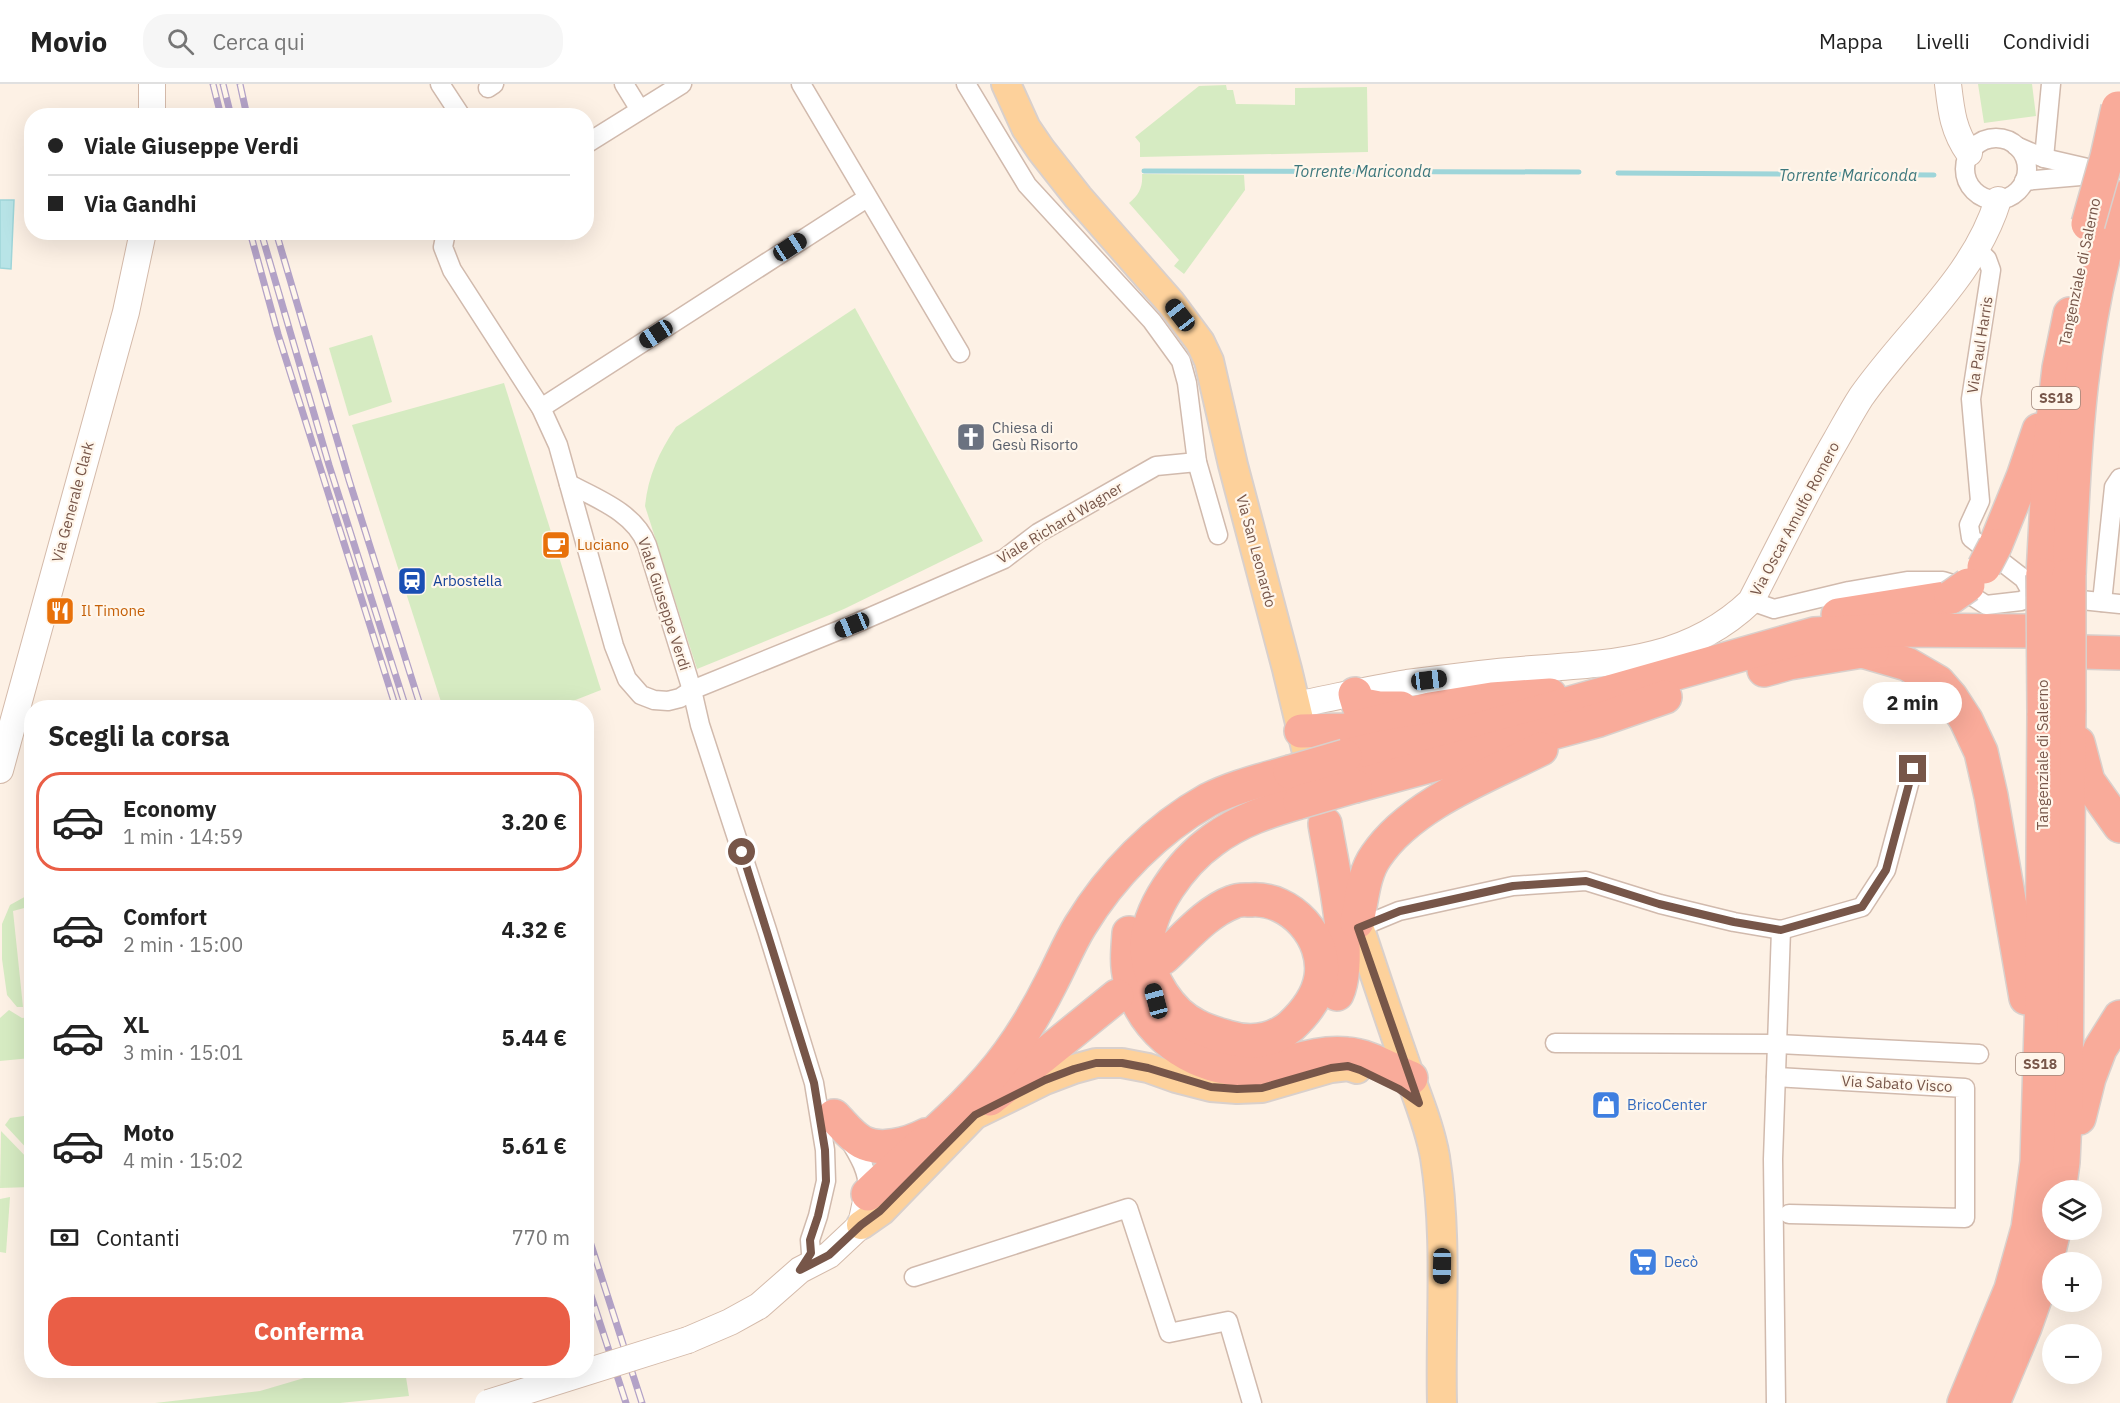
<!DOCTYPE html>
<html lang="it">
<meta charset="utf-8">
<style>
:root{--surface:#fff;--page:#f6f6f6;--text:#222;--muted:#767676;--line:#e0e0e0;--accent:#ea5e46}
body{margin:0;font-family:"IBM Plex Sans",sans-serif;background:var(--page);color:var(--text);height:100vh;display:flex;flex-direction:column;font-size:22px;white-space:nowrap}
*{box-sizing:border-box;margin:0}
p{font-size:20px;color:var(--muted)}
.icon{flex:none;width:33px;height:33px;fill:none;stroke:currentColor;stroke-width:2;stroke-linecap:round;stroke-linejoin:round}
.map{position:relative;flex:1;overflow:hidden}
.details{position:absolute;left:24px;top:616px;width:570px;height:678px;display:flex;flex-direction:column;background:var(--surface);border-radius:24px;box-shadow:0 6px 24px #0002}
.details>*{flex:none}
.banner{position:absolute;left:24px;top:24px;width:570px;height:132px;border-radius:24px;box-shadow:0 6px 24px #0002;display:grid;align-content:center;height:132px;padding:0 24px;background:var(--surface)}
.tools{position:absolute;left:2042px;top:1096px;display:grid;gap:12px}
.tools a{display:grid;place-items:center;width:60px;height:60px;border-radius:50%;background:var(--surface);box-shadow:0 6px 24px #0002;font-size:30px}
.end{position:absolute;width:27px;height:27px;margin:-14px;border:8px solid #775649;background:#fff;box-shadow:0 0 0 3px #fff}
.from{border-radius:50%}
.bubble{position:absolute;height:42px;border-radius:21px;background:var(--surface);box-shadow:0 6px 24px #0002;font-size:20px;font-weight:800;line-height:42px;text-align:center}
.car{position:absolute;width:18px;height:36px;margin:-18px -9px;border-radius:8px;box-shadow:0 0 4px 2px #0007;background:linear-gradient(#222 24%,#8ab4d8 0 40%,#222 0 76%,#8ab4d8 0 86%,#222 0)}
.banner b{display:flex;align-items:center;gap:21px;height:57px;font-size:22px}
.banner b+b{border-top:2px solid var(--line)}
.banner i{width:15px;height:15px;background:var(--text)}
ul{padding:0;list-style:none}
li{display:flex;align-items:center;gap:18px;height:99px;margin:0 12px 9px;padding:0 12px;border:3px solid transparent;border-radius:24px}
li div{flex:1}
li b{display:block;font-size:22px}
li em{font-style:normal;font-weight:800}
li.on{border-color:var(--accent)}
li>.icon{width:54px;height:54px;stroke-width:1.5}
h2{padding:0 24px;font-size:27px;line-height:72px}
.pay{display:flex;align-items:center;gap:15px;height:66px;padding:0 24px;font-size:22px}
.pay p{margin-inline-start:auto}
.primary-button{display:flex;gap:12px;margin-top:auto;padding:12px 24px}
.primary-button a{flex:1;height:69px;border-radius:24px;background:var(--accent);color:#fff;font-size:24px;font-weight:800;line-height:69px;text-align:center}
header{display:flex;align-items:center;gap:36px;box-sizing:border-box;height:84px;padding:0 30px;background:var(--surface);border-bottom:2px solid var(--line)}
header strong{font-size:28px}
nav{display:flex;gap:33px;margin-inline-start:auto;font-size:21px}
.search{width:420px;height:54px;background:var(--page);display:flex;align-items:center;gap:15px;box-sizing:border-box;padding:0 21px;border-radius:24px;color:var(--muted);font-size:22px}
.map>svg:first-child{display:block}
</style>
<header>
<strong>Movio</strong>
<div class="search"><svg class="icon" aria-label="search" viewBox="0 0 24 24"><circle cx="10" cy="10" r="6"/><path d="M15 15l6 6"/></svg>Cerca qui</div>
<nav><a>Mappa</a><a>Livelli</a><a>Condividi</a></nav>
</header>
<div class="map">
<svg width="2120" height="1319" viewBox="0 0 2120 1319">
<rect width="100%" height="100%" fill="#fdf1e5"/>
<g fill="#d6ebc2">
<path d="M1978 0H2032L2036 32 1984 39Z"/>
<path d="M1226 1 1227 6H1233L1236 20 1295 21V4L1367 3 1368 68 1140 73V59L1135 53 1199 2Z"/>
<path d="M1142 90 1244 91 1245 106 1184 190 1174 182 1179 176 1129 119C1139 111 1143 103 1142 90Z"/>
<path d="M855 224 983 457 844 525 697 585 645 422C648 392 659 368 676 343Z"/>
<path d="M372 251 392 318 349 332 329 264Z"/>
<path d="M504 299 601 606 555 624H443L352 341Z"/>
<path d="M28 811V823L13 827 23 923H17L7 911 2 875V840L10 821Z"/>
<path d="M9 926 22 934 31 933V952L27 953 31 974 0 977V934Z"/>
<path d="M31 1031H32L31 1069 5 1041 10 1034Z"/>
<path d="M1 1047 31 1078V1103L0 1104Z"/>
<path d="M10 1113 6 1169 0 1168V1115Z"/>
<path d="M328 1287H405L409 1312 340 1319H155L260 1307Z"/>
</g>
<path fill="#b8e4e7" stroke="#9ed5d9" stroke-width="1.5" d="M0 116H14L11 185 0 184Z"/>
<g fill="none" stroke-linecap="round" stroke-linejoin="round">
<g stroke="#9ed5d9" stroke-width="5">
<path d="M1144 87 1579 88"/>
<path d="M1618 89 1934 91"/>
</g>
<g stroke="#d1baad" stroke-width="21">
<g id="street">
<path d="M440 0 461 32"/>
<path d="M624 0 640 26"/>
<path d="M801 0 960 269"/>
<path d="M966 0 1027 101 1152 237 1181 277 1187 299 1197 378 1218 451"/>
<path d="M488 4 494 0"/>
<circle cx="1996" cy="85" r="31"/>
<path d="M586 60 682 0"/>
<path d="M2016 62 2044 74 2109 89"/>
<path d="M2044 74 2051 0"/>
<path d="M2024 97 2092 91"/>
<path d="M446 148 443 163 452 186 541 324 558 361 614 562 627 595 641 611 654 616 668 617 680 614 692 606 852 541 1004 475 1038 449 1156 382 1197 378"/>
<path d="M1977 165 1987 175 1991 186 1971 315 1980 417 1969 441 1971 454 2024 495 2033 511"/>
<path d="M541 324 867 114"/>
<path d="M569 400C598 415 635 429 647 461L692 606 700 641 767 846 814 999 825 1066 826 1097 818 1132 810 1156 811 1169"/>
<path d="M1751 517 1774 525 1849 507 1907 497H1943L1953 500 1986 521 2021 517 2033 511 2120 520"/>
<path d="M2102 518 2114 403 2120 394"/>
<path d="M1358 844 1399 827 1513 802 1586 797 1660 820 1734 838 1781 846 1862 823 1886 786 1913 685"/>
<path d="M1555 959 1777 960 1979 970"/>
<path d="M1776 993 1965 1004V1134L1789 1130"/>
<path d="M848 1054C858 1070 870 1089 868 1110"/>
<path d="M914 1193 1128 1124 1169 1249 1228 1237 1252 1319"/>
<path d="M1776 1319 1773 1075 1781 846"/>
</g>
</g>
<g stroke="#d4baaa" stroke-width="28">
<g id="secondary">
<path d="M152 0V32"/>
<path d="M1948 0C1951 26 1953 47 1969 69"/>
<path d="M1295 621C1332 614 1369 605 1407 599 1431 596 1455 593 1480 590 1577 577 1674 591 1751 517 1779 463 1805 409 1836 356 1844 342 1852 327 1861 313 1907 247 1974 194 1998 116"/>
<path d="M0 686 126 228 143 148"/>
<path d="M688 1256 730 1238 759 1222 800 1186 829 1171 861 1141 865 1122"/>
</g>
</g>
<g stroke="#d9d0cc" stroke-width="32">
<g id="primary">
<path d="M1006 0 1026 44 1041 66 1078 113 1171 219 1200 258 1209 277 1233 381 1287 585 1315 702"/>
<path d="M1351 818C1368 870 1385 922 1403 973 1414 1006 1429 1039 1435 1073 1448 1155 1440 1237 1442 1319"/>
<path d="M861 1141 881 1127 974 1031 1045 996 1074 985 1096 979H1122L1148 984 1176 994 1211 1003 1237 1005 1262 1004 1331 984 1348 982 1357 985"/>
</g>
</g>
<g stroke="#d9d0cc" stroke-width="36">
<g id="highway">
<path d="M1995 462 2023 393 2039 346"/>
<path d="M2043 491 2050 362 2059 284 2070 230"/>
<path d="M2069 491C2074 361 2080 238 2120 114"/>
<path d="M1838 531 1951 513"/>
<path d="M1862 567 1907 580 1938 598 1951 613 1966 636 1981 668 1991 712 2026 914"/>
<path d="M2083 568 2120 569"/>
<path d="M1764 586 1789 579 1862 567H1872"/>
<path d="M1355 610 1358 620 1379 624H1401"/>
<path d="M1301 647 1346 646 1430 625 1492 615 1550 611"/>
<path d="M2078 659 2088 697 2120 742"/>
<path d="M1345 672 1383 663 1458 651 1814 550 1892 546 2029 547"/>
<path d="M1355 702 1599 636 1665 613"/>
<path d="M1325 740C1332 783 1354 872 1337 910"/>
<path d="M1357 838C1362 816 1363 790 1376 772 1411 720 1487 692 1541 665"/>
<path d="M1129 849C1128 864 1126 880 1130 895 1141 943 1182 976 1229 984 1240 986 1251 987 1261 985 1291 979 1316 967 1347 970 1368 971 1391 986 1411 994"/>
<path d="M1163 874C1184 855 1206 828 1233 818 1239 815 1246 816 1251 816 1291 813 1327 854 1321 893 1318 913 1305 929 1291 942 1272 958 1250 960 1227 953 1217 950 1206 947 1197 942 1170 929 1148 895 1147 865 1146 825 1182 778 1213 756 1240 736 1269 727 1300 718"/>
<path d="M990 1015 1117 912"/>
<path d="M834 1032C843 1041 851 1052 862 1058 881 1068 908 1060 926 1051"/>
<path d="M2079 1034 2089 994 2100 965 2120 933"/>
<path d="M2059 1107 2063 1078 2066 1014 2069 626"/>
<path d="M868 1110C915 1064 970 1023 1009 969 1025 947 1039 923 1051 899 1061 880 1069 860 1080 842 1111 791 1156 745 1208 716 1233 703 1263 696 1290 688"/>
<path d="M1964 1319 2011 1205 2028 1144 2037 1078 2042 910 2044 629"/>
<path d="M1993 1319 2025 1243 2043 1192 2054 1146"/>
</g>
</g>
<use href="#street" stroke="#fff" stroke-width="18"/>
<use href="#secondary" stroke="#fff" stroke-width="26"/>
<use href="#primary" stroke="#fdd19b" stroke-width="28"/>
<use href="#highway" stroke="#f9ab9a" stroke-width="33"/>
<g stroke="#b3a2c7" stroke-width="7">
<g id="rail">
<path d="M213 0 221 32"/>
<path d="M223 0 231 32"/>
<path d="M240 0 247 32"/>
<path d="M250 148 278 250 396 624"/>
<path d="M261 148 329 381 406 624"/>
<path d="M276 148 349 396 421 624"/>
<path d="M586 1145 642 1319"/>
<path d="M586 1196 626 1319"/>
</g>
</g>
<use href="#rail" stroke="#fff6eb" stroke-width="4.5" stroke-dasharray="14" stroke-linecap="butt"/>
<g stroke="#d4baaa" stroke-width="28" stroke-linecap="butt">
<path id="secondary-bridge" d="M488 1319 688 1256"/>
</g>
<g stroke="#d9d0cc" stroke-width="36" stroke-linecap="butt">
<g id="highway-bridge">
<path d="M2088 140 2107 73 2118 24"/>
<path d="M1984 483 1995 462"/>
<path d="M2043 491 2044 629"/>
<path d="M1951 513 1968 501"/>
<path d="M2069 626V491"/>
<path d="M1290 688 1345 672"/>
<path d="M1300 718 1355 702"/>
</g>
</g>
<use href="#secondary-bridge" stroke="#fff" stroke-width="26"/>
<use href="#highway-bridge" stroke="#f9ab9a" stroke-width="33"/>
</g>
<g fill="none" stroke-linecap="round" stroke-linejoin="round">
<path stroke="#775649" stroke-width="8" d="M742 768 814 999 825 1066 826 1097 818 1132 810 1156 811 1169 800 1186 829 1171 861 1141 880 1127 975 1031 1045 996 1074 985 1096 979H1122L1148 984 1211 1003 1237 1005 1262 1004 1331 984 1348 982 1360 986 1399 1005 1419 1019 1358 844 1400 827 1513 802 1586 797 1659 820 1734 838 1781 846 1862 823 1886 786 1913 685"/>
</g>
<defs>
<g id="church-square" transform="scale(1.5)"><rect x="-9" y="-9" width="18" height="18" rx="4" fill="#6b7280" stroke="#fff6eb"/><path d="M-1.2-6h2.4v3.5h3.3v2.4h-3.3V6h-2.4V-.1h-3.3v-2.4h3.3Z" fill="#fff"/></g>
<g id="cafe-square" transform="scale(1.5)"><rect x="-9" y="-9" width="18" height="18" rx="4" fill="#e8710a" stroke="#fff6eb"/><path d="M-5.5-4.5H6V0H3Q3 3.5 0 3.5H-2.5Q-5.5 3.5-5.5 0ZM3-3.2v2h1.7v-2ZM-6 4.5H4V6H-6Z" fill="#fff"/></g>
<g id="station-square" transform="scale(1.5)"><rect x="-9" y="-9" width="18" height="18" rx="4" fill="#1a4fb4" stroke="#fff6eb"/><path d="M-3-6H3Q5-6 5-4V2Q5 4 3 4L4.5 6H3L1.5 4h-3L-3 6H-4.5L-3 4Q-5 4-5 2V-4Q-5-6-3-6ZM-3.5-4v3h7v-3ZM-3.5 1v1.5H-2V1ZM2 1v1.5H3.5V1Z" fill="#fff"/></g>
<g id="restaurant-square" transform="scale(1.5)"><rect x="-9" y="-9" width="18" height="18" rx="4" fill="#e8710a" stroke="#fff6eb"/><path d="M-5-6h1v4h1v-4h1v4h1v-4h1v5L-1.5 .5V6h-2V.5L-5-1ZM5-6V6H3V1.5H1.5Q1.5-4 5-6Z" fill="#fff"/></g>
<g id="shop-square" transform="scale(1.5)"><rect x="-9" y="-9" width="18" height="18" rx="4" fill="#3f7fe0" stroke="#fff6eb"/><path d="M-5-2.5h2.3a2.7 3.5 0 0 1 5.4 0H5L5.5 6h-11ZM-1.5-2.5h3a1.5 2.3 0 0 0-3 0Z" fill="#fff"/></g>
<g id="supermarket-square" transform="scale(1.5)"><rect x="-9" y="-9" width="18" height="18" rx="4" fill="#3f7fe0" stroke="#fff6eb"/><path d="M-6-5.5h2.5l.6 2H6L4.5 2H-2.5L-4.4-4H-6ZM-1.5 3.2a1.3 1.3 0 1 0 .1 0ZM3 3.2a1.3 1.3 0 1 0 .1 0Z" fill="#fff"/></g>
</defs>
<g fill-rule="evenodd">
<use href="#church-square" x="971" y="353"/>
<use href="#cafe-square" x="556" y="461"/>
<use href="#station-square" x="412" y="497"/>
<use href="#restaurant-square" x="60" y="527"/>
<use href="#shop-square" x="1606" y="1021"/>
<use href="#supermarket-square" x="1643" y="1178"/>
</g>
<g text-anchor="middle" stroke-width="4.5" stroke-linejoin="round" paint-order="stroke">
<g fill="#fff6eb" stroke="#a0867a" stroke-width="1.5">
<rect x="2032" y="303" width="48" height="22" rx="4.5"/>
<rect x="2016" y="969" width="48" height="22" rx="4.5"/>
</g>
<g font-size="14" font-weight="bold" fill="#775649">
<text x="2056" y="319">SS18</text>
<text x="2040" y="985">SS18</text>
</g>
<g font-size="15" fill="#775649" stroke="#fff6eb">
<text transform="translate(2080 188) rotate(-78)" y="5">Tangenziale di Salerno</text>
<text transform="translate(1980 261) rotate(-81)" y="5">Via Paul Harris</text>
<text transform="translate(73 418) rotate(-75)" y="5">Via Generale Clark</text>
<text transform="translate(1795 435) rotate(-62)" y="5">Via Oscar Amulfo Romero</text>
<text transform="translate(1060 439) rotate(-31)" y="5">Viale Richard Wagner</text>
<text transform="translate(1256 467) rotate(75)" y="5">Via San Leonardo</text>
<text transform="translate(664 520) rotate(72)" y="5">Viale Giuseppe Verdi</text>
<text transform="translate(2043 671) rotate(-90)" y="5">Tangenziale di Salerno</text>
<text transform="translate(1897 1000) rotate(3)" y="5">Via Sabato Visco</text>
</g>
<g font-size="15" fill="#5b616d" stroke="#fff6eb" text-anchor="start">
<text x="992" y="349">Chiesa di<tspan x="992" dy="17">Gesù Risorto</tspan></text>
</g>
<g font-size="15" fill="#c56008" stroke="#fff6eb" text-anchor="start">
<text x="577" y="466">Luciano</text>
<text x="81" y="532">Il Timone</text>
</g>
<g font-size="15" fill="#164399" stroke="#fff6eb" text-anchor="start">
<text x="433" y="502">Arbostella</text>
</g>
<g font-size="15" fill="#366cbe" stroke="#fff6eb" text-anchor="start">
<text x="1627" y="1026">BricoCenter</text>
<text x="1664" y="1183">Decò</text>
</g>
<g font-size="16" font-style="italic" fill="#3c777c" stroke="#fff6eb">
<text x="1362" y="93">Torrente Mariconda</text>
<text x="1848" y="97">Torrente Mariconda</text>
</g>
</g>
</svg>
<div class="tools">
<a><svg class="icon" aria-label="layers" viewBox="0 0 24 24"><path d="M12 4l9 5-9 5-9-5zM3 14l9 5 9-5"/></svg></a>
<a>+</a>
<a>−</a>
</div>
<i class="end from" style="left:742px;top:768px"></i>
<i class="end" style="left:1913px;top:685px"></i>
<div class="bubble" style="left:1863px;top:598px;width:99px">2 min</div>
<i class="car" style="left:790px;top:163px;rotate:57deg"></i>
<i class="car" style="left:1180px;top:231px;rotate:322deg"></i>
<i class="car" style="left:656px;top:250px;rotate:237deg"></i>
<i class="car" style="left:852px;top:541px;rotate:248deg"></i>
<i class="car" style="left:1429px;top:596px;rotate:83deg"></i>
<i class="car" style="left:1156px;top:917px;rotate:345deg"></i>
<i class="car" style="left:1442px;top:1182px;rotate:181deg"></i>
<div class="banner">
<b><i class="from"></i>Viale Giuseppe Verdi</b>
<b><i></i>Via Gandhi</b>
</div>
<section class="details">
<h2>Scegli la corsa</h2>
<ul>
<li class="on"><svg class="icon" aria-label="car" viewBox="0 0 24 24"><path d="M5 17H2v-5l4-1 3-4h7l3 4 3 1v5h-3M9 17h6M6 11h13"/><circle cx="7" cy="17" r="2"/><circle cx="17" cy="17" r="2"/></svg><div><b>Economy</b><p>1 min · 14:59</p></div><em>3.20 €</em></li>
<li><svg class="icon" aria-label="car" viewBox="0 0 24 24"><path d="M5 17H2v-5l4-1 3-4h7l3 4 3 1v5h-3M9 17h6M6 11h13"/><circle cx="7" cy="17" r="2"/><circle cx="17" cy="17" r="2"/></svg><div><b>Comfort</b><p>2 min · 15:00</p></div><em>4.32 €</em></li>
<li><svg class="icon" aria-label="car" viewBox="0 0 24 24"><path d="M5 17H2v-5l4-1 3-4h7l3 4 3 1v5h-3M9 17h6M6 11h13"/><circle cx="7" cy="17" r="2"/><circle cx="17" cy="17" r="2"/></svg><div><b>XL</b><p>3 min · 15:01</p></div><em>5.44 €</em></li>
<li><svg class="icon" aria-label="car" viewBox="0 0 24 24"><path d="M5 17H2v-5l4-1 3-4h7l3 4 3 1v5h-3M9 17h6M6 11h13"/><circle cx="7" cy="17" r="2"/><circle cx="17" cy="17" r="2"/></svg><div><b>Moto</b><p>4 min · 15:02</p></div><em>5.61 €</em></li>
</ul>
<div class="pay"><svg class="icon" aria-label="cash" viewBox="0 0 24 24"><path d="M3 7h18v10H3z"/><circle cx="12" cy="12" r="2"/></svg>Contanti<p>770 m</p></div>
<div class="primary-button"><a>Conferma</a></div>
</section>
</div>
